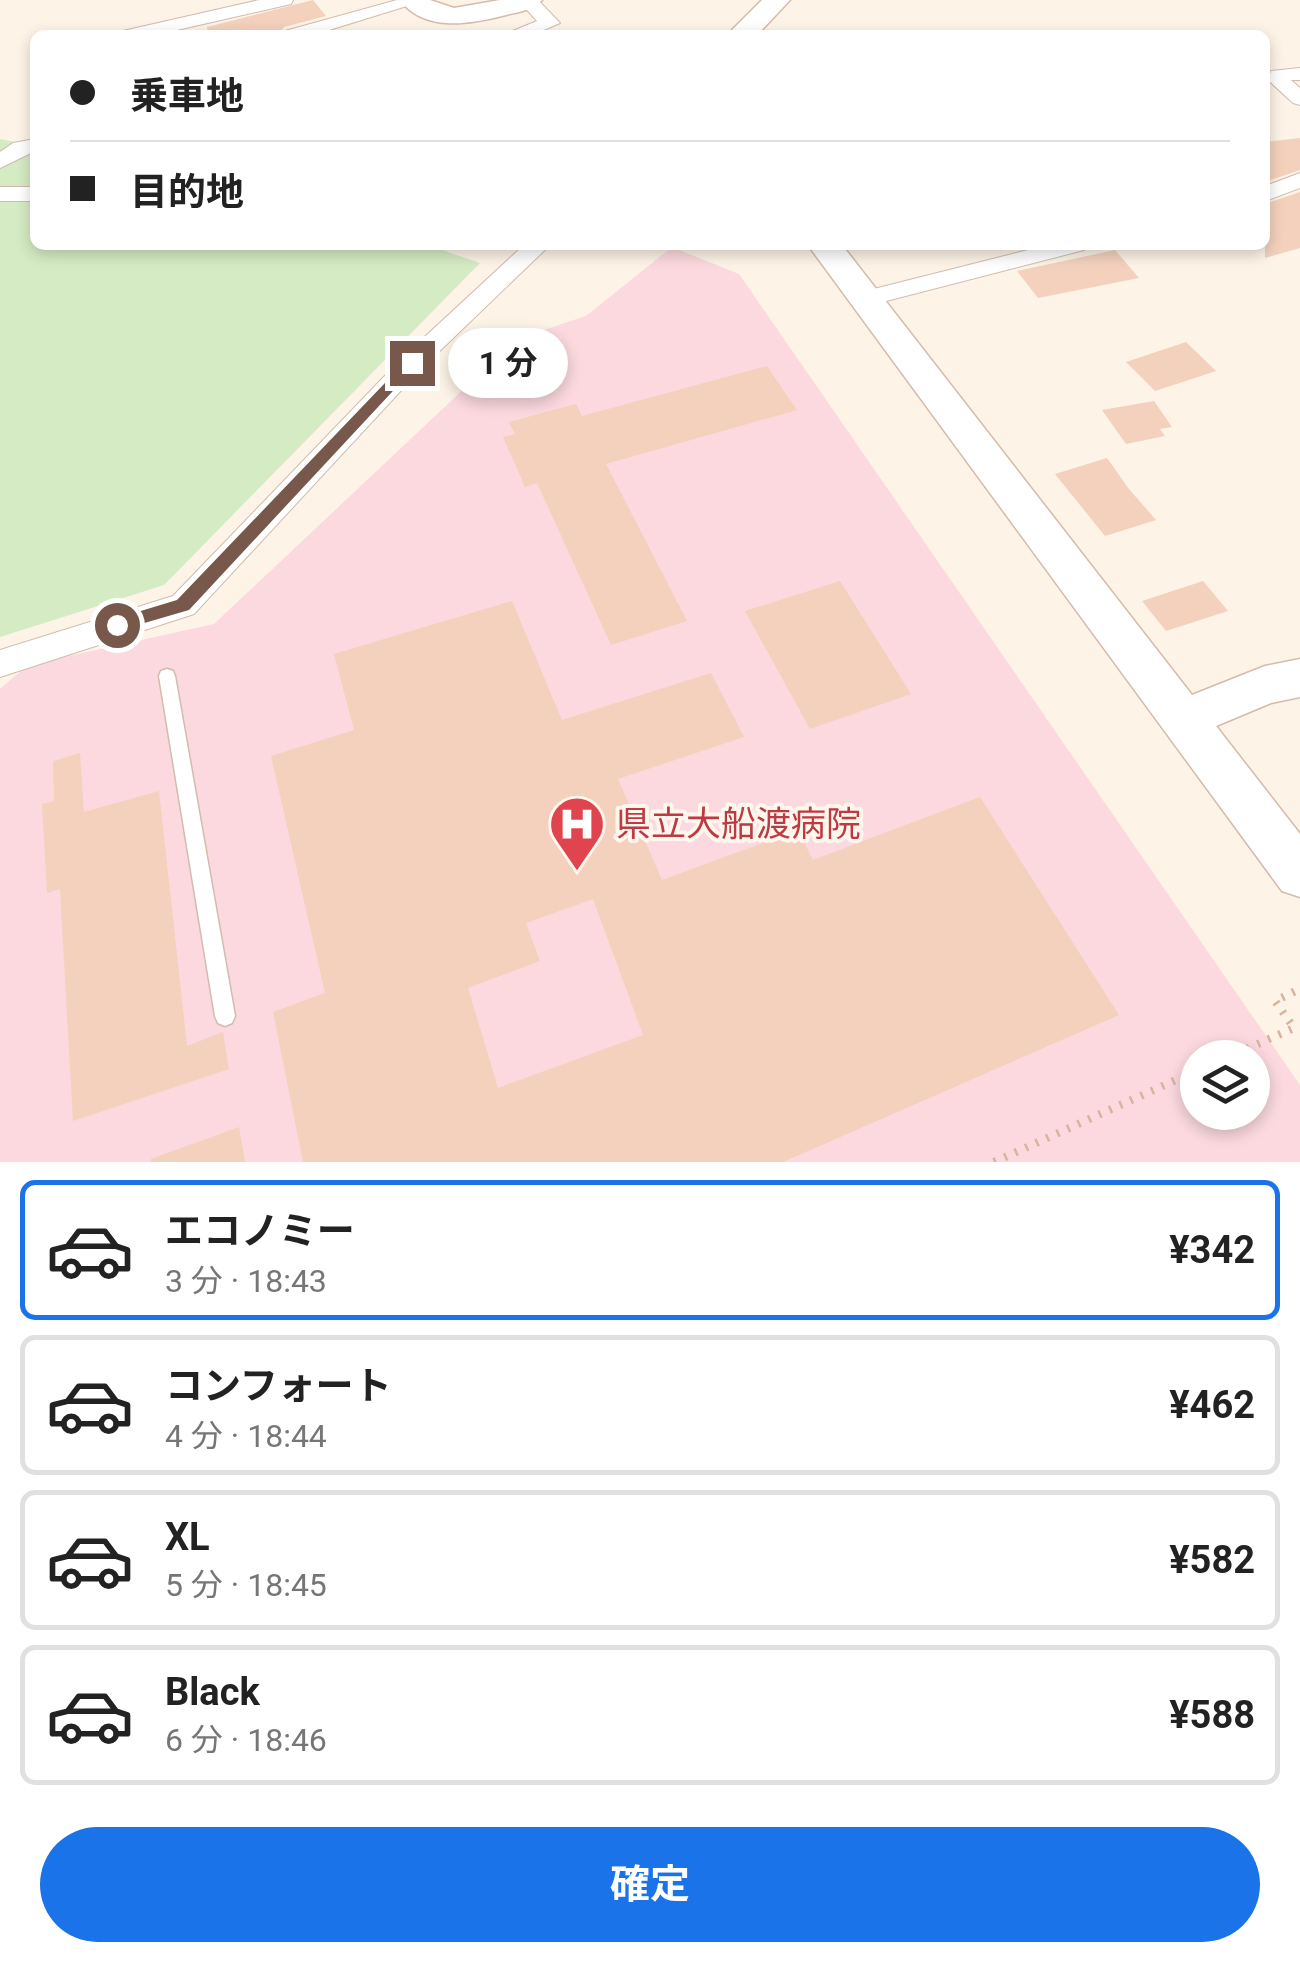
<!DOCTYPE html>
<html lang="ja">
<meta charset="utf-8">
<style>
:root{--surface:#fff;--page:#f2f2f2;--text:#222;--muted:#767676;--line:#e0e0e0;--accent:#1a73e8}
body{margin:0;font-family:Roboto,"Noto Sans JP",sans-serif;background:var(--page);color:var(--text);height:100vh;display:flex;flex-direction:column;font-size:38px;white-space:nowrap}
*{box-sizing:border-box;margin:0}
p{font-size:32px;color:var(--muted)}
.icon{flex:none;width:55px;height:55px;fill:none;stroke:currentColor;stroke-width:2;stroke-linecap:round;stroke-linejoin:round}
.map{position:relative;height:1162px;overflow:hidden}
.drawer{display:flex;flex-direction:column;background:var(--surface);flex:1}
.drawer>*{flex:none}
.guide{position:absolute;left:30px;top:30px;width:1240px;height:220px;border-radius:15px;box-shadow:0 5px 15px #0003;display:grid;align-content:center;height:220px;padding:0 40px;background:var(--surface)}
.tools{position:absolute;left:1180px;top:1040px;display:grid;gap:20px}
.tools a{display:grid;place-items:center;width:90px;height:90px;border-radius:50%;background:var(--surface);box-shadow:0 5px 15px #0003;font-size:50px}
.end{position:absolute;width:45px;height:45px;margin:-22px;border:12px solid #77584a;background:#fff;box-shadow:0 0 0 5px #fff}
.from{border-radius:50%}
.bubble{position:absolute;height:70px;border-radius:35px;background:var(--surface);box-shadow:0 5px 15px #0003;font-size:32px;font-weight:700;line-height:70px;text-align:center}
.guide b{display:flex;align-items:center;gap:35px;height:95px;font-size:38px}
.guide b+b{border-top:2px solid var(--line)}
.guide i{width:25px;height:25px;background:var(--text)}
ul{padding:18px 0 0;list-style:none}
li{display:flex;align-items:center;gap:30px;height:140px;margin:0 20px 15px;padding:0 20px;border:5px solid var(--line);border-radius:15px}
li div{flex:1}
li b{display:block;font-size:38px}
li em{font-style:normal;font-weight:700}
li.selected{border-color:var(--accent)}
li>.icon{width:90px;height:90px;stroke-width:1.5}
.cta{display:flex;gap:20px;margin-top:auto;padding:20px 40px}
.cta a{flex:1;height:115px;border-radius:60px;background:var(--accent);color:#fff;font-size:40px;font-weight:700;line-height:115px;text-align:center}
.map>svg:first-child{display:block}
</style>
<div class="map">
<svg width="1300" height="1162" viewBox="0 0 1300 1162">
<rect width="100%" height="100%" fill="#fdf3e6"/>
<path fill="#fbd9de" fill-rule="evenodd" d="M672 247 739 274 1300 1085V1162H0V689L28 665 214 624 517 339 586 316ZM1198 1058H1252V1112H1198Z"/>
<path fill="#d5ebc4" d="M0 139 35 146V245H428L480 263 164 585 0 637Z"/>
<g fill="#f3d1bd" fill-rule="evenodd">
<path d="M313 0 326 16 284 27 278 35H208L207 27Z"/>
<path d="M1300 138V170L1265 182V142Z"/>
<path d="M1300 192V248L1265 258V204Z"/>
<path d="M1115 250 1139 278 1038 298 1017 271Z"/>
<path d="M1186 342 1216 371 1155 391 1126 362Z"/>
<path d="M767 366 797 410 606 464 687 621 611 645 537 483 525 487 503 437 515 434 509 422 576 404 582 416Z"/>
<path d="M1154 401 1172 427 1160 429 1165 436 1126 444 1102 410Z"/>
<path d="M1107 458 1129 489 1156 520 1105 536 1055 474Z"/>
<path d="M840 581 911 694 810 729 745 611Z"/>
<path d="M1203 581 1228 611 1166 631 1142 601Z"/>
<path d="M512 601 562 720 711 673 744 737 618 779 662 880 798 830 813 860 980 797 1119 1015 783 1162H303L273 1012 325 993 271 756 354 730 334 654ZM593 899 643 1035 498 1088 468 988 540 961 526 923Z"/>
<path d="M80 753 84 812 159 791 187 1046 223 1032 229 1069 73 1121 60 889 47 893 42 804 54 801 53 761Z"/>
<path d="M239 1127 245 1162H151V1159Z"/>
</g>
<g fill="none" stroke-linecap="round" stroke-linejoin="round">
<g stroke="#d1bcae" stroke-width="3">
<path id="lane" d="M167 669 173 671 175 676 235 1016 232 1023 225 1026 218 1023 215 1016 159 676 161 671Z"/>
</g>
<g stroke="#d1bcae" stroke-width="2">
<g id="street">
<path d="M259 0H293L291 4 155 35H120L123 31Z"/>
<path d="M397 0 423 1 313 35H282L285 31Z"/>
<path d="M518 0H538L560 23 532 35H503L537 21Z"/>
<path d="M1300 68V80H1291L1300 88V105L1293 103 1268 80 1271 71Z"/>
<path d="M35 139V151L0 168V152L13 143Z"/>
<path d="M1300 173V188L1265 201V186Z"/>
<rect x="0" y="187" width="35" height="14"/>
<path d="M524 245H550L421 369 194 614 0 677V650L173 596 403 357Z"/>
<path d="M1048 245H1088L1084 250 867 306 855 298 858 293Z"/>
</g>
</g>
<g stroke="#d4bcac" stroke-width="3">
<g id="secondary">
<path d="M400 0H430L454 8 500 0H542C534 10 518 12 506 15 471 24 425 33 400 0Z"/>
<path d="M762 0H790L757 35H727Z"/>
<path d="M808 245H842L1192 695 1265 666 1300 659V697L1271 703 1216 726 1300 834V897L1282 891Z"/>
</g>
</g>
<g stroke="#d8b4a0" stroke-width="8" stroke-dasharray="2.5 9" stroke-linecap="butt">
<path d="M1226 1058 1294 1028 1275 1001 1300 989"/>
<path d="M994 1162 1198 1070"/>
</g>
<use href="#lane" fill="#fff" fill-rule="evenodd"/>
<use href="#street" fill="#fff" fill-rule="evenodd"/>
<use href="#secondary" fill="#fff" fill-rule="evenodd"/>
</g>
<path fill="#77584a" d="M407 360 419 363 189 610 117 631 111 629V620L177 600Z"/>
<defs>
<g id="hospital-pin" transform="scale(2.875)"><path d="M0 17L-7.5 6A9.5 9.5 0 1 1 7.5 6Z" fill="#e0444e" stroke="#fff7ed"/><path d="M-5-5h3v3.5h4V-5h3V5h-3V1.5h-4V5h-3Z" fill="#fff"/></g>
</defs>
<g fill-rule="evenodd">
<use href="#hospital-pin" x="577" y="824"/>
</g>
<g text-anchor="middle" stroke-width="8" stroke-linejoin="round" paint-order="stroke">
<g font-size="35" fill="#be3a42" stroke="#fff7ed" text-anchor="start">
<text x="616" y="836">県立大船渡病院</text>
</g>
</g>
</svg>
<div class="tools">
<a><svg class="icon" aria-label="layers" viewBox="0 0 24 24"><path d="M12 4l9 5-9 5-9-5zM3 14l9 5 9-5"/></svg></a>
</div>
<i class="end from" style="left:117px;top:625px"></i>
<i class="end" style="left:412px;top:363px"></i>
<div class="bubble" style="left:448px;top:328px;width:120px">1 分</div>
<div class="guide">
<b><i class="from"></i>乗車地</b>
<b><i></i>目的地</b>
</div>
</div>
<section class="drawer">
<ul>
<li class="selected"><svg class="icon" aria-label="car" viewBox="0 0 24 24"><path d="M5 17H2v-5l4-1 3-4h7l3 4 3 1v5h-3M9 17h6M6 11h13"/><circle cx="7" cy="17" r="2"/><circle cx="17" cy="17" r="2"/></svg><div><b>エコノミー</b><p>3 分 · 18:43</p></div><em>¥342</em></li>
<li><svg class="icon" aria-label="car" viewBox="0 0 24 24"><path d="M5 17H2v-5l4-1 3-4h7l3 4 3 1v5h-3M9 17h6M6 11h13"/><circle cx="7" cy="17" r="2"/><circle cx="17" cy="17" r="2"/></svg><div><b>コンフォート</b><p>4 分 · 18:44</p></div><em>¥462</em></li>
<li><svg class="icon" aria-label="car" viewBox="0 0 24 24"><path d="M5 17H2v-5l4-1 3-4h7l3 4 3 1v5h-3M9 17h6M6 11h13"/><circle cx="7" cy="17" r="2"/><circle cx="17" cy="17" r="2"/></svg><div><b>XL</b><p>5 分 · 18:45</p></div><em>¥582</em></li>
<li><svg class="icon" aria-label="car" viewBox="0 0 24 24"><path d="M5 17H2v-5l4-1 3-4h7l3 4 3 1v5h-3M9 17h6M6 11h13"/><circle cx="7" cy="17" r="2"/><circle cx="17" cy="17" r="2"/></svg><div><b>Black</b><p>6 分 · 18:46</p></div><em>¥588</em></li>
</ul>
<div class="cta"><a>確定</a></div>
</section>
